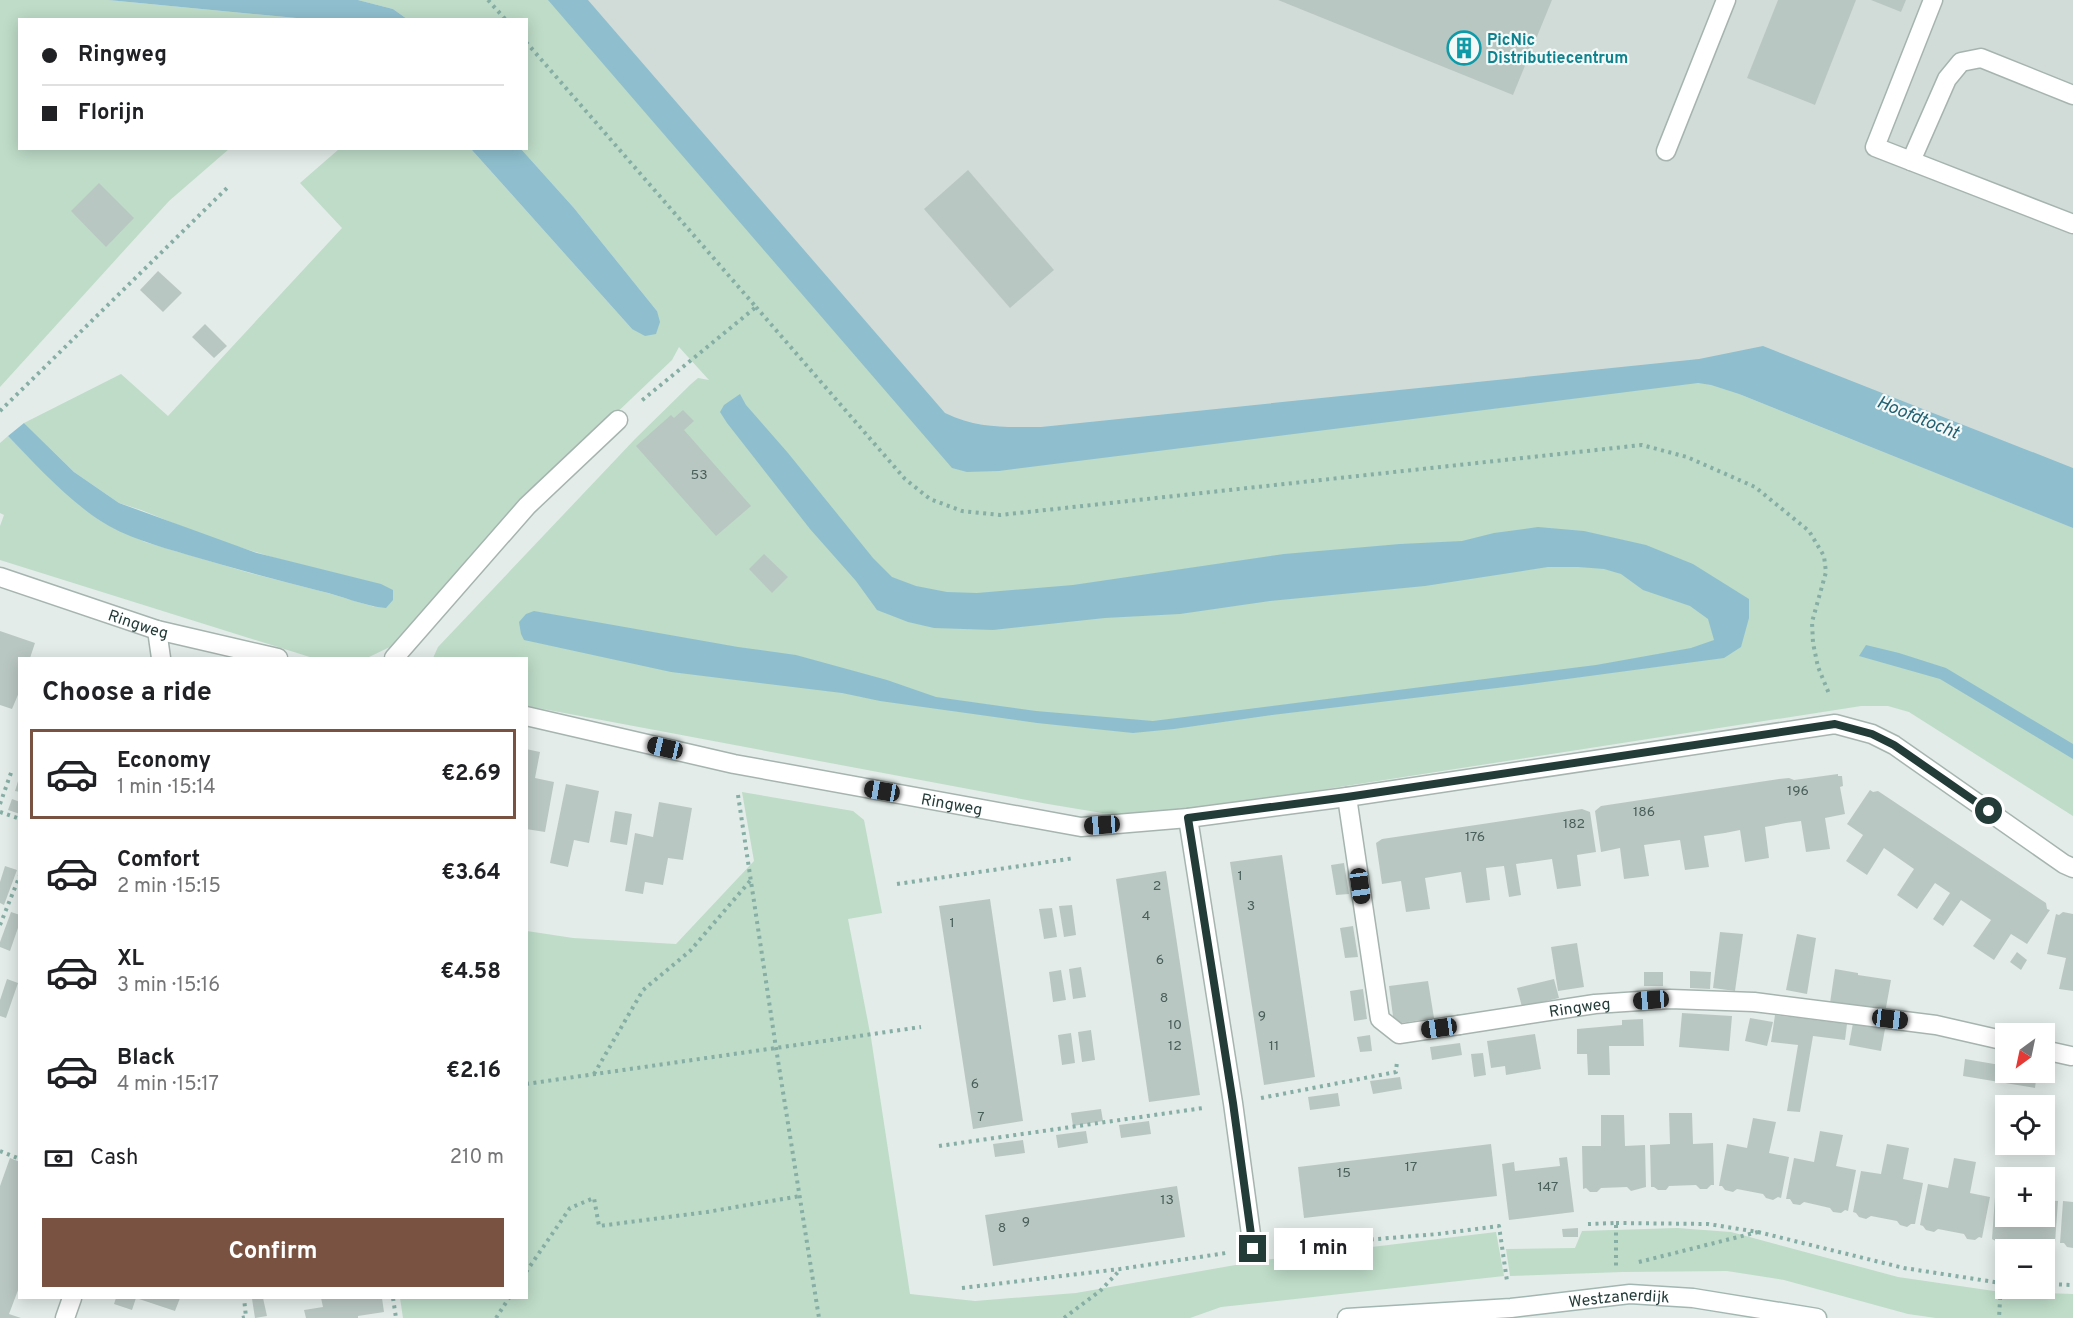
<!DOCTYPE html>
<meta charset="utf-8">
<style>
:root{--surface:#fff;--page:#f2f2f2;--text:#202124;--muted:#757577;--line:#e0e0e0;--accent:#7a5241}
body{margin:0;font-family:Overpass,sans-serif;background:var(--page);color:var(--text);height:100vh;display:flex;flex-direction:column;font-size:22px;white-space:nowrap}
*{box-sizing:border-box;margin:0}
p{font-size:20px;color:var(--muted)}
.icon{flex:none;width:33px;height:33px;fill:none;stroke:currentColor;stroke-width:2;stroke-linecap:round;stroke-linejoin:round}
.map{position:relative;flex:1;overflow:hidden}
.details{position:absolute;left:18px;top:657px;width:510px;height:642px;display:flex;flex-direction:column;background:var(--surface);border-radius:0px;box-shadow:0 3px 15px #0003}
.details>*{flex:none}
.top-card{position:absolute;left:18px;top:18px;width:510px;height:132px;border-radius:0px;box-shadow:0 3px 15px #0003;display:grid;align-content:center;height:132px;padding:0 24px;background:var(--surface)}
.needle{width:39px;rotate:213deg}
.fabs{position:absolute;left:1995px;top:1023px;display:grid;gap:12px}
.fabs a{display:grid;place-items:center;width:60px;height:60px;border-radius:0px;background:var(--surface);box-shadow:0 3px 15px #0003;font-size:30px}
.end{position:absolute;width:27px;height:27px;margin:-14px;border:8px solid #243c38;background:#fff;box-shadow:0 0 0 3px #fff}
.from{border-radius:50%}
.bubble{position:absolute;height:42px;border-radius:0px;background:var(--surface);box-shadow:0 3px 15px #0003;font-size:20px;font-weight:700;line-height:42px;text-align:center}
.car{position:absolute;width:18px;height:36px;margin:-18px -9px;border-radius:8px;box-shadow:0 0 4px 2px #0007;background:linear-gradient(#222 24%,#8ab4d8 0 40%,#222 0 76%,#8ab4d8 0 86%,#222 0)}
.top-card b{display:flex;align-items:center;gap:21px;height:57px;font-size:22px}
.top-card b+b{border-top:2px solid var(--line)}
.top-card i{width:15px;height:15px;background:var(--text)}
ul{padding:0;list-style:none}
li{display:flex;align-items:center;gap:18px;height:90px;margin:0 12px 9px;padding:0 12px;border:3px solid transparent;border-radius:0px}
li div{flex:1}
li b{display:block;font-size:22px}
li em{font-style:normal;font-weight:700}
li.current{border-color:var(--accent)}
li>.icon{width:54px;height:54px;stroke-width:1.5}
h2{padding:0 24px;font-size:27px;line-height:72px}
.pay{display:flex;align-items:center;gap:15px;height:66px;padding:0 24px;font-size:22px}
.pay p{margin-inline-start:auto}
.action{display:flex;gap:12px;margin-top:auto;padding:12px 24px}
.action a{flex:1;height:69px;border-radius:0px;background:var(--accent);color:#fff;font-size:24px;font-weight:700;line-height:69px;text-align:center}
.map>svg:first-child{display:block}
</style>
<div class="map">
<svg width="2073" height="1318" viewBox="0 0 2073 1318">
<rect width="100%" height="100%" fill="#e3ece9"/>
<path fill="#d1dcd8" d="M434 0H2073V532L1744 394 950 546 526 20Z"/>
<g fill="#bedcc8">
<path d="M0 0H108L307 19 20 20V148L229 149 169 201 0 387Z"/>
<path d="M358 0H568L969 454 1697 367 1698 383 1711 385 1739 394 2073 528V816L1909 712 1888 706H1861L1236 803 1132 814 1102 813 1048 804 527 706 526 658H433L438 647 635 439 691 384 698 378 709 380 679 347 672 360 526 499 394 645 367 658H313L0 560V526L4 515 0 513V443L8 436 40 468 99 520 145 542 250 573 328 593 375 607 288 562 213 539 141 510 119 503 74 472 24 423 121 374 168 416 342 228 300 183 339 149H471L632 329 657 311 574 208 521 149 526 148V20L407 19 393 9Z"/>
<path d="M742 792 853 811 864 820 882 913 848 919 871 1038 910 1294 975 1301 1076 1293 1264 1260 1496 1232 1504 1276 1221 1307 1190 1318H403L400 1298H526L527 931 573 938 676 944 754 861Z"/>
<path d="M1677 1228 1731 1232 1898 1277 1994 1291 2073 1294V1318H1936L1908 1314 1784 1280 1727 1271 1622 1272 1510 1276 1506 1249 1575 1248 1582 1231Z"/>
</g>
<g fill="#8fbfce">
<path d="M108 0H358L393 9 407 19H307Z"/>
<path d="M548 0H588L945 413C979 429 1005 427 1041 427L1699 359 1763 346 2073 468V528L1739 394 1711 385 1698 383 999 471 967 472 952 468Z"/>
<path d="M471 149H521L574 208 657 311 660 322 656 334 645 336 632 329Z"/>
<path d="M740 394 746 405 788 453 873 558 892 577 916 586 947 592 977 593 1073 585 1284 554 1400 544 1462 541 1494 533 1538 527 1584 531 1646 545 1693 564 1749 599V618L1741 647 1724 658 1522 685 1272 715 1174 729 1133 733 1037 723 880 701 842 693 671 672 524 640 521 634 519 622 526 614 534 611 738 647 796 655 887 680 936 697 1036 711 1153 721 1596 665 1691 648 1714 640 1708 619 1690 606 1643 590 1621 574 1604 569 1578 567H1548L1425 586 1270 601 1180 614 1105 618 993 630 934 628 908 622 877 610 856 581 810 529 727 423 720 412 724 405Z"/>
<path d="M24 423 74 472 119 503 257 553 381 584 393 590V600L386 608C364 606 342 596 320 591 276 580 232 568 188 555 158 546 125 537 99 520 65 497 36 465 8 436Z"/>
<path d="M1866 645 1899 653 1946 668 2073 744V759L1940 679 1859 656Z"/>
</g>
<g fill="#b9c7c2">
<path d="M1278 0H1552L1513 95Z"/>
<path d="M1778 0H1856L1815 105 1747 78Z"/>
<path d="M1871 0H1906L1901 12Z"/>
<path d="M968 170 1054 270 1010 308 924 209Z"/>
<path d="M99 183 134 218 106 247 71 211Z"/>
<path d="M158 271 182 293 163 312 140 290Z"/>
<path d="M205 324 227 346 214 358 192 337Z"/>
<path d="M683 410 694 421 684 430 751 506 716 536 636 446 671 415 674 418Z"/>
<path d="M764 554 788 577 772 593 749 569Z"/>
<path d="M0 631 35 643 30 658H20V690L12 709 0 705Z"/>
<path d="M526 749 540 752 535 778 554 782 545 832 526 829Z"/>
<path d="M1838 774V776H1842L1843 786 1840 787 1845 814 1825 818 1830 849 1806 852 1801 821 1786 823 1765 827 1769 858 1745 862 1740 830 1725 833 1704 836 1709 867 1685 870 1680 840 1644 845 1649 876 1624 879 1620 848 1601 852 1595 811 1601 806 1779 779 1789 778 1794 780Z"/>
<path d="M19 778H20V792L15 791Z"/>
<path d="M566 784 599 791 589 843 574 840 568 867 550 863Z"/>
<path d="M1870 790 1873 792 1878 791 2046 903 2047 909 2050 910 2027 944 2011 934 1994 960 1973 946 1991 920 1961 900 1943 926 1933 919 1950 893 1935 883 1917 909 1897 895 1914 869 1884 848 1867 875 1846 861 1863 835 1847 824Z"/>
<path d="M12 799 20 802V814L8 810Z"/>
<path d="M659 802 692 808 683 860 668 858 663 885 645 882 643 894 625 891 635 833 653 837Z"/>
<path d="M1582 809 1590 812 1596 852 1577 855 1581 886 1557 889 1552 859 1516 864 1521 895 1509 897 1504 866 1486 868 1490 900 1466 903 1461 872 1425 878 1430 909 1406 912 1401 881 1382 884 1376 843 1382 839Z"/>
<path d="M615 811 632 814 627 845 610 842Z"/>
<path d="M1282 855 1315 1077 1264 1085 1230 862Z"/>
<path d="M1344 863 1349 894 1336 895 1331 865Z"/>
<path d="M5 866 17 870 4 905 0 903V882Z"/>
<path d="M1166 871 1200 1095 1149 1102 1116 879Z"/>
<path d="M990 899 1023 1121 973 1129 939 906Z"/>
<path d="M1072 905 1076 935 1064 937 1059 906Z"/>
<path d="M1052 908 1057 937 1044 939 1039 909Z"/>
<path d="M11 912 20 915V922L10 951 0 947V942Z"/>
<path d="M2063 912 2073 914V991L2059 989 2066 958 2047 954 2056 914 2059 915Z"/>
<path d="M1353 926 1358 957 1345 958 1340 928Z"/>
<path d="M1720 932 1743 934 1735 991 1713 988Z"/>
<path d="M1797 934 1816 938 1807 994 1786 990Z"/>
<path d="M1577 943 1584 987 1558 991 1551 947Z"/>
<path d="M2017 952 2027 960 2021 970 2010 962Z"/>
<path d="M1081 967 1086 997 1073 999 1069 969Z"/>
<path d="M1835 969 1858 973V975L1891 980 1885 1013 1830 1003Z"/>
<path d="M1061 970 1066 1000 1053 1002 1049 972Z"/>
<path d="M1690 971 1711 972 1710 989 1690 988Z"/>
<rect x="1644" y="972" width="19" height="14"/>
<path d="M7 979 18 983 6 1018 0 1016V1000Z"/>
<path d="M1554 979 1559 998 1522 1007 1517 988Z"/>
<path d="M1428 981 1434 1018 1394 1024 1389 986Z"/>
<path d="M1363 989 1367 1019 1354 1021 1350 991Z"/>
<path d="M1682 1013 1732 1016 1729 1051 1679 1047Z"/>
<path d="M1775 1015 1847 1024 1845 1040 1813 1036 1800 1112 1787 1111 1798 1045 1771 1042Z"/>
<path d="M1750 1018 1773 1022 1767 1046 1745 1041Z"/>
<path d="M1643 1019 1644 1046H1609L1610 1075H1588L1587 1054H1577V1029L1622 1025V1020Z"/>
<path d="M1853 1023 1885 1029 1881 1051 1849 1045Z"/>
<path d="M1091 1030 1095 1060 1082 1062 1078 1032Z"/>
<path d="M1071 1033 1075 1063 1062 1065 1058 1035Z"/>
<path d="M1535 1034 1541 1069 1506 1075 1505 1066 1491 1068 1487 1041Z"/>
<path d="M1370 1035 1372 1051 1360 1052 1357 1037Z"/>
<path d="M1460 1043 1462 1055 1432 1060 1430 1047Z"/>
<path d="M1483 1053 1486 1075 1474 1077 1471 1054Z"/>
<path d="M1965 1059 2006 1066V1072H2037L2035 1088 1963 1076Z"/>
<path d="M1400 1077 1402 1089 1373 1094 1370 1081Z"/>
<path d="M1338 1093 1340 1106 1310 1110 1308 1097Z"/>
<path d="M1101 1109 1103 1121 1073 1126 1071 1113Z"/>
<path d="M1669 1113H1692L1693 1144 1713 1143 1714 1185H1711L1707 1189H1700L1696 1185 1669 1186 1666 1190H1658L1654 1187H1651L1650 1145 1670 1144Z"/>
<path d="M1601 1115H1624L1625 1146 1645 1145 1646 1187 1631 1191 1627 1187 1601 1188 1597 1192H1590L1586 1188 1583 1189 1582 1146H1601Z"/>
<path d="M1753 1118 1776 1122 1769 1153 1789 1157 1781 1198 1778 1197 1773 1200 1766 1198 1763 1194 1737 1189 1733 1192 1725 1190 1722 1186H1719L1727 1144 1747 1148Z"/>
<path d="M1149 1121 1151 1134 1121 1138 1119 1125Z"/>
<path d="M1086 1131 1088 1143 1058 1148 1056 1135Z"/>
<path d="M1820 1131 1843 1135 1836 1166 1856 1170 1848 1211 1845 1210 1841 1213 1833 1212 1830 1208 1804 1202 1800 1205 1793 1204 1790 1199H1786L1794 1158 1814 1162Z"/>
<path d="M1023 1140 1025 1153 995 1157 993 1144Z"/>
<path d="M1491 1144 1497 1196 1304 1218 1298 1167Z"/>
<path d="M1887 1144 1909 1148 1903 1179 1923 1183 1915 1224H1911L1907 1227 1900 1225 1897 1221 1871 1216 1866 1219 1859 1217 1856 1213 1853 1212 1861 1171 1881 1174Z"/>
<path d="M1567 1157 1574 1212 1509 1220 1502 1164 1514 1162 1515 1171 1560 1166 1559 1158Z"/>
<path d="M10 1158 20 1162V1285L9 1314 21 1318H0V1186Z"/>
<path d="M1954 1158 1976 1162 1970 1193 1990 1197 1982 1238 1979 1237 1975 1240 1967 1239 1964 1234 1938 1229 1934 1232 1926 1230 1923 1226 1920 1225 1928 1184 1948 1188Z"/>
<path d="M2017 1167 2040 1169 2039 1178H2016Z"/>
<path d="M1177 1186 1185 1237 993 1266 985 1215Z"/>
<path d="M1995 1197H2006V1216H2044V1200L2058 1201 2055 1243 2052 1242 2048 1246 2041 1245 2037 1241H2024L2010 1240 2007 1243H1999L1992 1239Z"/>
<path d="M2063 1201 2073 1202V1248L2067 1247 2064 1243H2060Z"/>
<path d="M1578 1228V1237H1563L1562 1229Z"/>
<path d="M116 1298H180L175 1311 136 1298 132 1310 114 1304Z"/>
<path d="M260 1298H263L267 1316 255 1318 252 1299Z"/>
<path d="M321 1298H382L384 1312 358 1316V1318H306L304 1310 323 1307Z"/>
</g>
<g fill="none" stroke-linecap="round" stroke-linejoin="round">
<g stroke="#a6b4b0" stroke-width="21">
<g id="lane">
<path d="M2073 95 1981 58 1961 62 1947 79 1911 161 2073 224"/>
<path d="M1911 161 1875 147 1933 0"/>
<path d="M394 658 527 506 618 420"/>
<path id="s1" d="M1459 1025 1595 1004 1670 999 1754 1002 1936 1025 2006 1041"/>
<path d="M2044 1050 2071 1056"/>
</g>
</g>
<g stroke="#a6b4b0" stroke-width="21">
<g id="street">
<path d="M1666 151 1726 0"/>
<path id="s2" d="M0 577 157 630 278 658"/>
<path d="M157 630 161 658"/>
<path id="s3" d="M526 716 734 764 1081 827 1188 818 1347 797 1835 724 1872 734 1894 745 2064 864 2073 868"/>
<path d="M1347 797 1380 1019 1399 1034 1459 1025"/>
<path d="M1188 818 1233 1103 1253 1249"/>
<path d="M65 1318 72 1298"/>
</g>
</g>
<g stroke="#a2b7b1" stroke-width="21">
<g id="secondary">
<path id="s4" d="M1347 1318 1511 1308 1630 1294 1693 1298 1817 1318"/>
</g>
</g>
<g stroke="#86aea4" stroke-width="4" stroke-dasharray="3 4.5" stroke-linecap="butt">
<path d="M488 0 506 20"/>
<path d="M526 42 756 307 640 402"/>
<path d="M756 307 905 479 930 499 962 511 1000 515 1642 445 1687 457 1755 487 1809 531 1824 556 1826 572 1812 622 1813 643 1818 667 1830 696"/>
<path d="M0 411 228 187"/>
<path d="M738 795 776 1048 819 1318"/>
<path d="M0 804 12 770"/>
<path d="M0 812 20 819"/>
<path d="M897 884 1075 858"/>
<path d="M0 925 20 875"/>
<path d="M594 1074 643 990 690 951 750 881"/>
<path d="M526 1084 921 1027"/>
<path d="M1261 1098 1396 1072 1397 1061"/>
<path d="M939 1146 1203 1108"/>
<path d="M0 1151 20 1159"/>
<path d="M1616 1223 1708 1224 1758 1232 1635 1263"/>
<path d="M1588 1224 1616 1223V1266"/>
<path d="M1758 1232 1904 1268 2001 1283 1999 1318"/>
<path d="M1281 1247 1438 1234 1499 1226 1507 1281"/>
<path d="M526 1272 570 1208 594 1198 599 1226 707 1212 800 1196"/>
<path d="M2044 1284 2073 1285"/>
<path d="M962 1288 1120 1269 1226 1253"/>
<path d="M393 1298 396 1318"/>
<path d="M242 1318 246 1317 244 1298"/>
<path d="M496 1318 509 1298"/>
<path d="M1064 1318 1100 1291 1120 1270"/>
</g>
<use href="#lane" stroke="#fff" stroke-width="18"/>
<use href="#street" stroke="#fff" stroke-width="18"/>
<use href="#secondary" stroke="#fff" stroke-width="18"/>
</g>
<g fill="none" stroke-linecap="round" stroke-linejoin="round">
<path stroke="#243c38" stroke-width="8" d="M1253 1249 1233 1103 1188 818 1347 797 1835 724 1872 734 1894 745 1989 811"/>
</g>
<defs>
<g id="building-ring" transform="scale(1.725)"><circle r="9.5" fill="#f4f9f7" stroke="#0f9aa8" stroke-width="1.5"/><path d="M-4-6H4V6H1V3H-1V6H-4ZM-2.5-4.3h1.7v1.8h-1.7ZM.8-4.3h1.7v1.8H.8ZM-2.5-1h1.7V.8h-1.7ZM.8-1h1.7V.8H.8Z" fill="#0f9aa8"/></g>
</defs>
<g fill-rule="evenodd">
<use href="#building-ring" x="1464" y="48"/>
</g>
<g text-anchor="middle" stroke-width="4.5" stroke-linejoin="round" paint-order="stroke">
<g font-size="14" fill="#495f5a">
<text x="699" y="479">53</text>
<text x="1798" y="795">196</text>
<text x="1644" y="816">186</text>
<text x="1574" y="828">182</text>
<text x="1475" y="841">176</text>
<text x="1240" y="880">1</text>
<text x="1157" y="890">2</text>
<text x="1251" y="910">3</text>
<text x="1146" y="920">4</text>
<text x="952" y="927">1</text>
<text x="1160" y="964">6</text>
<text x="1164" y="1002">8</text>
<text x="1262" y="1020">9</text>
<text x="1175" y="1029">10</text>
<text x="1175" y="1050">12</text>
<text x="1274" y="1050">11</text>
<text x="975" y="1088">6</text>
<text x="981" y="1121">7</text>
<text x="1411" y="1171">17</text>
<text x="1344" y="1177">15</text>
<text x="1548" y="1191">147</text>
<text x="1167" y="1204">13</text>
<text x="1026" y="1226">9</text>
<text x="1002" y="1232">8</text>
</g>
<g font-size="16" font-weight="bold" fill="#0d838f" stroke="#f4f9f7" text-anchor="start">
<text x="1487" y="45">PicNic<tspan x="1487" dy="18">Distributiecentrum</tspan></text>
</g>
<g font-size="16" fill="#243c38" stroke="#f4f9f7">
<text dy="6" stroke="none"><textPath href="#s2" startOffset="146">Ringweg</textPath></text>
<text dy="6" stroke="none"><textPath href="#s3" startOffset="435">Ringweg</textPath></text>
<text dy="6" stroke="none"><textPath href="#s1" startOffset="122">Ringweg</textPath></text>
<text dy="6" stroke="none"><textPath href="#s4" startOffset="273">Westzanerdijk</textPath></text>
</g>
<g font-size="18" font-style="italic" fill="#216175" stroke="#f4f9f7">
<text transform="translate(1918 417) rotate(22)" y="6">Hoofdtocht</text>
</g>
</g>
</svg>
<div class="fabs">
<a><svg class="needle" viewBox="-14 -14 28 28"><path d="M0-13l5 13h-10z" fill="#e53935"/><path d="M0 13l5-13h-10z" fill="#757577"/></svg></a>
<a><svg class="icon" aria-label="locate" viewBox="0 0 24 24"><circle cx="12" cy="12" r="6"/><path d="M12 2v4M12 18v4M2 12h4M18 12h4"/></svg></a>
<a>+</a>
<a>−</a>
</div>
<i class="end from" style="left:1989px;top:811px"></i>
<i class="end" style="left:1253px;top:1249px"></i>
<div class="bubble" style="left:1274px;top:1228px;width:99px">1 min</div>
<i class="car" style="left:665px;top:748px;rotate:283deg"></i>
<i class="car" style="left:882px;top:791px;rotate:280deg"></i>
<i class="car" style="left:1102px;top:825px;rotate:266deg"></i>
<i class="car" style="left:1360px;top:886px;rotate:172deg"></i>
<i class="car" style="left:1651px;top:1000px;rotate:266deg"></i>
<i class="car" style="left:1890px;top:1019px;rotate:97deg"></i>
<i class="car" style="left:1439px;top:1028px;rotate:262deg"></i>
<div class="top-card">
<b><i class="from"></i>Ringweg</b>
<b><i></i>Florijn</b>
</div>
<section class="details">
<h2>Choose a ride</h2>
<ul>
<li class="current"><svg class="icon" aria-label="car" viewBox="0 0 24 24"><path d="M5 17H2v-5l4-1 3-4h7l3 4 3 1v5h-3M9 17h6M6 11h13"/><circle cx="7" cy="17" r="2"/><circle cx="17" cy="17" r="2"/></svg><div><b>Economy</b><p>1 min · 15:14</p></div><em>€2.69</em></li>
<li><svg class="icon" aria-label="car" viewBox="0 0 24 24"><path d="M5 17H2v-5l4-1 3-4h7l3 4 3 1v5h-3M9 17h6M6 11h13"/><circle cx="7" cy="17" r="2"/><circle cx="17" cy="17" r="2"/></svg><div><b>Comfort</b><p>2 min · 15:15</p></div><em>€3.64</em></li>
<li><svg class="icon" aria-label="car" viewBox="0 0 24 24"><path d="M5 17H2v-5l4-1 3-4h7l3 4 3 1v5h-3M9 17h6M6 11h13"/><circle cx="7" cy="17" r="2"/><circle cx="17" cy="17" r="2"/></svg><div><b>XL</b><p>3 min · 15:16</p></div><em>€4.58</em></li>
<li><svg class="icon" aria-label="car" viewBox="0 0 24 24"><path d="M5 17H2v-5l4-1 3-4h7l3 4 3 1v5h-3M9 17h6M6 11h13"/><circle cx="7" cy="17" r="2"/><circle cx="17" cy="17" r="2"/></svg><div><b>Black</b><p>4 min · 15:17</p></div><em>€2.16</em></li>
</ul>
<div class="pay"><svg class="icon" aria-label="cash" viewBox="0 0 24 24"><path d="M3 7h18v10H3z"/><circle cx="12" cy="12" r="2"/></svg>Cash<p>210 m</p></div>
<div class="action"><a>Confirm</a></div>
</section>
</div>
